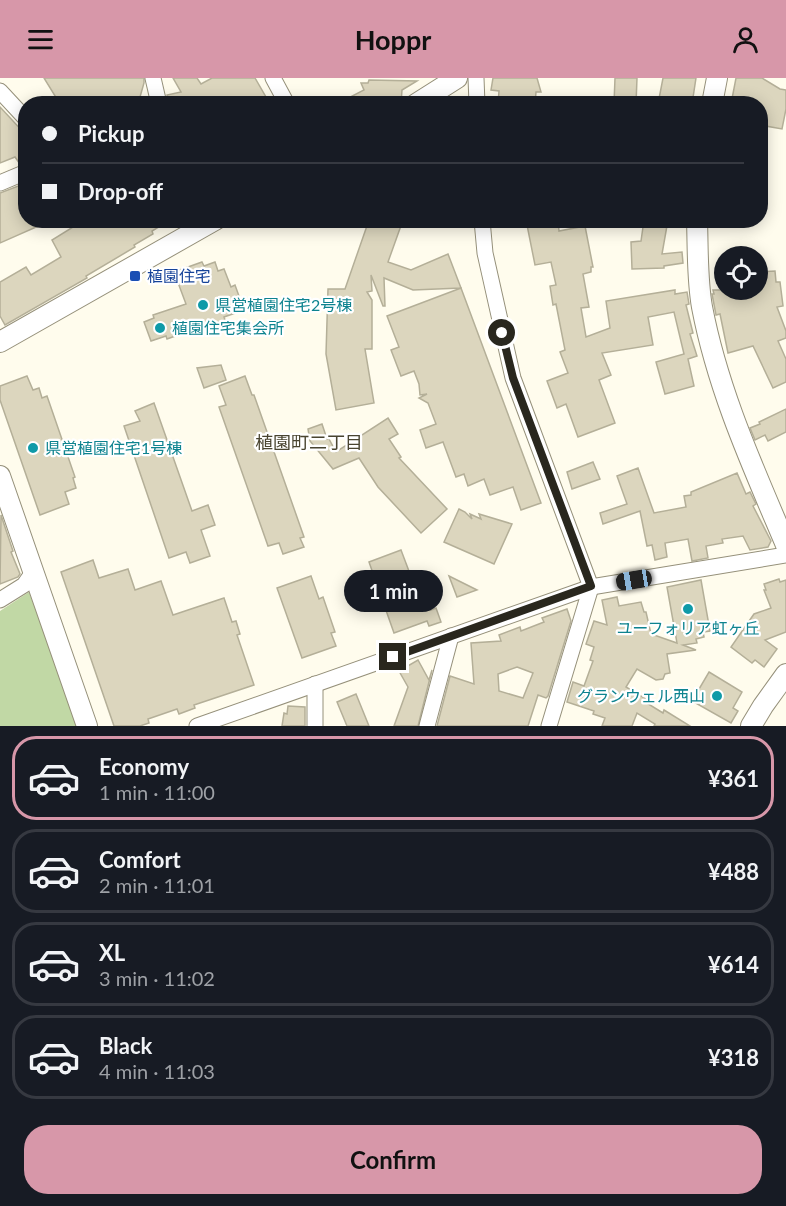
<!DOCTYPE html>
<meta charset="utf-8">
<style>
:root{--surface:#171b24;--page:#20242c;--text:#f1f3f6;--muted:#9ea1a6;--line:#363941;--accent:#d797a9}
body{margin:0;font-family:Lato,"Noto Sans JP",sans-serif;background:var(--page);color:var(--text);height:100vh;display:flex;flex-direction:column;font-size:22px;white-space:nowrap}
*{box-sizing:border-box;margin:0}
p{font-size:20px;color:var(--muted)}
.icon{flex:none;width:33px;height:33px;fill:none;stroke:currentColor;stroke-width:2;stroke-linecap:round;stroke-linejoin:round}
.map{position:relative;height:648px;overflow:hidden}
.sheet{display:flex;flex-direction:column;background:var(--surface);flex:1}
.sheet>*{flex:none}
.banner{position:absolute;left:18px;top:18px;width:750px;height:132px;border-radius:24px;box-shadow:0 3px 15px #0003;display:grid;align-content:center;height:132px;padding:0 24px;background:var(--surface)}
.fabs{position:absolute;left:714px;top:168px;display:grid;gap:12px}
.fabs a{display:grid;place-items:center;width:54px;height:54px;border-radius:50%;background:var(--surface);box-shadow:0 3px 15px #0003;font-size:30px}
.end{position:absolute;width:27px;height:27px;margin:-14px;border:8px solid #29271e;background:#fff;box-shadow:0 0 0 3px #fff}
.from{border-radius:50%}
.bubble{position:absolute;height:42px;border-radius:21px;background:var(--surface);box-shadow:0 3px 15px #0003;font-size:20px;font-weight:700;line-height:42px;text-align:center}
.car{position:absolute;width:18px;height:36px;margin:-18px -9px;border-radius:8px;box-shadow:0 0 4px 2px #0007;background:linear-gradient(#222 24%,#8ab4d8 0 40%,#222 0 76%,#8ab4d8 0 86%,#222 0)}
.banner b{display:flex;align-items:center;gap:21px;height:57px;font-size:22px}
.banner b+b{border-top:2px solid var(--line)}
.banner i{width:15px;height:15px;background:var(--text)}
ul{padding:10px 0 0;list-style:none}
li{display:flex;align-items:center;gap:18px;height:84px;margin:0 12px 9px;padding:0 12px;border:3px solid var(--line);border-radius:24px}
li div{flex:1}
li b{display:block;font-size:22px}
li em{font-style:normal;font-weight:700}
li.active{border-color:var(--accent)}
li>.icon{width:54px;height:54px;stroke-width:1.5}
.primary-button{display:flex;gap:12px;margin-top:auto;padding:12px 24px}
.primary-button a{flex:1;height:69px;border-radius:24px;background:var(--accent);color:#111;font-size:24px;font-weight:700;line-height:69px;text-align:center}
header{display:flex;justify-content:space-between;align-items:center;height:78px;padding:0 24px;background:var(--accent);color:#111;font-size:27px;font-weight:700}
.map>svg:first-child{display:block}
</style>
<header><svg class="icon" aria-label="menu" viewBox="0 0 24 24"><path d="M4 6h16M4 12h16M4 18h16"/></svg>Hoppr<svg class="icon" aria-label="person" viewBox="0 0 24 24"><circle cx="12" cy="8" r="4"/><path d="M4 21q1-7 8-7t8 7"/></svg></header>
<div class="map">
<svg width="786" height="648" viewBox="0 0 786 648">
<rect width="100%" height="100%" fill="#fffced"/>
<path fill="#c1d8a5" d="M29 514 78 648H0V533Z"/>
<g fill="#dcd6be" stroke="#b4af98" stroke-width="1.5" fill-rule="evenodd">
<path d="M44 0H144V5L138 26H60Z"/>
<path d="M173 0H197L201 6 212 0H255L270 26H169L167 17 181 14Z"/>
<path d="M493 0H537L541 14H536L535 26H498L499 13 491 12Z"/>
<path d="M615 0H637L636 26H614Z"/>
<path d="M663 0H696L692 26H658Z"/>
<path d="M736 0H762L780 11 786 12V31L782 51 760 47V26H731Z"/>
<path d="M369 2 417 3 402 12 401 26H337L364 12 361 5H368Z"/>
<path d="M0 29 26 57V84L20 86 15 79 0 85Z"/>
<path d="M26 105V142H52L0 165V115Z"/>
<path d="M76 142H170L152 153 153 156 134 167 135 169 86 198 87 200 5 247 0 238V204L26 189 31 197 61 179 52 162 78 146Z"/>
<path d="M369 142H403L388 184 411 192 448 176 461 210 413 212 384 200 385 228H383L371 197 372 213 367 214 372 222V271H365L374 325 336 332 326 276 328 211H345Z"/>
<path d="M526 142H558L559 153 585 148 593 189H591V194L583 196 589 229 581 230 586 259 610 250 606 223 675 212V216L687 214 689 226 686 227 693 255 690 256 697 278 688 281 694 308 665 316 656 284 684 276 674 234 648 239 653 267 602 275 611 297 599 302 615 345 578 359 566 326 557 330 547 303 568 295 560 274 565 272 556 226 553 227 550 208 556 207 551 184 535 187Z"/>
<path d="M644 142H668L662 176 682 174 683 185 664 188V190L632 191 631 164 641 163Z"/>
<path d="M202 184 204 188 215 184 218 193 224 191 231 209 235 207 244 232 224 239 225 242 196 253 195 251 167 261 166 258 151 263 144 244 154 240 153 237 186 226 174 194Z"/>
<path d="M775 193 776 204H780L783 228 777 229 786 253V260L778 263 786 281V304L773 310 753 268 728 275 720 236 716 237 712 216H714L713 212H758V194Z"/>
<path d="M461 210 541 425 521 432 513 409 490 417 484 401 468 408 464 396 456 399 443 364 426 370 420 352 436 346 428 325 419 320 427 316 420 317 419 306 414 293 401 298 391 272 399 269 387 238Z"/>
<path d="M221 287 226 302 204 310 197 290Z"/>
<path d="M27 298 33 312 39 310 42 320 47 318 75 399 73 400 76 410 65 414 69 426 40 437 0 322V308Z"/>
<path d="M245 298 252 317H254L304 459 300 460 304 469 283 476 279 465 268 468 219 329 226 327 219 308Z"/>
<path d="M154 325 192 433 208 427 215 447 201 452 210 478 190 485 186 474 169 480 124 348 140 343 135 333Z"/>
<path d="M786 331V354L768 363 765 357 755 362 750 350 760 346 759 344Z"/>
<path d="M388 340 398 356 389 361 401 379 399 380 447 431 421 455 378 409 359 380 333 391 310 363 308 351 322 346 327 361H329L336 374Z"/>
<path d="M593 384 600 401 572 411 567 394Z"/>
<path d="M638 390 654 435 686 429 684 418 691 417V414L737 395 746 416 750 414 756 426 753 428 771 463 768 469 750 472 743 458 722 461 723 465 706 468 708 480 692 483 688 461 665 465 667 479 655 482 652 467 647 468 640 433 603 446 600 435 627 426 617 398Z"/>
<path d="M459 431 465 434 472 441 470 436 481 441 479 436 512 446 494 486 444 464Z"/>
<path d="M1 437 13 473 11 474 20 496 18 499 0 506Z"/>
<path d="M401 472 418 517 425 515 431 532 436 530 441 544 429 548 427 543 394 555 369 484Z"/>
<path d="M93 482 99 500 128 491 135 512 161 503 173 537 224 520 232 544 236 543 240 556 237 557 254 607 194 627 195 630 179 636 177 631 148 641 149 645 140 648H114L61 494Z"/>
<path d="M311 498 319 521 323 519 335 554 331 555 336 568 302 580 277 510Z"/>
<path d="M449 498 477 512 457 519Z"/>
<path d="M779 501 780 504 786 502V554L765 562 777 571 764 589 755 582 752 585 731 569 754 536 771 530 764 512H766L764 506Z"/>
<path d="M701 502 710 553 703 554 704 559 696 561 697 565 683 567 696 572 667 576 670 595 665 596 663 601 656 602 637 591 626 609 646 621 645 624 663 635 664 632 690 648H654L655 646 637 635 632 648H602L605 640 593 636 594 633 567 624 573 604 584 608 593 583 590 582 594 569 586 566 594 543 607 547 602 522 617 519 619 528 641 524 644 534H646L651 556 677 565 667 509Z"/>
<path d="M567 531 571 543 548 618 546 620 538 617 528 648H437L450 598 474 606 471 565 501 563 499 557 520 549 521 553 544 544 542 540ZM517 589 533 595 523 620 499 613 498 596Z"/>
<path d="M418 582 429 602 432 592 418 648H394L408 609 399 593Z"/>
<path d="M709 594 742 614 733 630 738 633 731 645 692 623Z"/>
<path d="M356 616 369 648H347L337 624Z"/>
<path d="M288 628 305 629V648H282L284 635 287 636Z"/>
</g>
<g fill="none" stroke-linecap="round" stroke-linejoin="round">
<g stroke="#95907a" stroke-width="17">
<g id="minor">
<path d="M153 0 159 26"/>
<path d="M273 0 287 26"/>
<path d="M476 0 477 26"/>
<path d="M0 13 26 41"/>
<path d="M0 105 26 94"/>
<path d="M482 142 485 175 513 300 591 509 549 648"/>
<path d="M0 522 24 507 33 494"/>
<path d="M197 648 591 509 786 477"/>
<path d="M315 648V606"/>
<path d="M427 648 451 558"/>
</g>
</g>
<g stroke="#95907a" stroke-width="22">
<g id="tertiary">
<path d="M416 26 457 0"/>
<path d="M712 26 717 0"/>
<path d="M697 142C698 171 697 201 702 229 718 313 753 389 786 467"/>
<path d="M0 264 215 142"/>
<path d="M0 398 87 648"/>
<path d="M751 648 763 628 786 596"/>
</g>
</g>
<use href="#minor" stroke="#fff" stroke-width="15"/>
<use href="#tertiary" stroke="#fff" stroke-width="20"/>
</g>
<g fill="none" stroke-linecap="round" stroke-linejoin="round">
<path stroke="#29271e" stroke-width="8" d="M393 579 591 508 513 300 502 255"/>
</g>
<rect fill="#1a4fb4" stroke="#fff" stroke-width="2" x="129" y="192" width="12" height="12" rx="3"/>
<g fill="#0f9aa8" stroke="#fff" stroke-width="2">
<circle cx="203" cy="227" r="6"/>
<circle cx="160" cy="250" r="6"/>
<circle cx="33" cy="370" r="6"/>
<circle cx="688" cy="531" r="6"/>
<circle cx="717" cy="618" r="6"/>
</g>
<g text-anchor="middle" stroke-width="4.5" stroke-linejoin="round" paint-order="stroke">
<g font-size="16" fill="#164399" stroke="#fff" text-anchor="start">
<text x="147" y="204">植園住宅</text>
</g>
<g font-size="16" fill="#0d838f" stroke="#fff" text-anchor="start">
<text x="215" y="233">県営植園住宅2号棟</text>
<text x="172" y="256">植園住宅集会所</text>
<text x="45" y="376">県営植園住宅1号棟</text>
<text x="688" y="556" text-anchor="middle">ユーフォリア虹ヶ丘</text>
<text x="705" y="624" text-anchor="end">グランウェル西山</text>
</g>
<g font-size="18" fill="#494430" stroke="#fff">
<text x="309" y="371">植園町二丁目</text>
</g>
</g>
</svg>
<div class="fabs">
<a><svg class="icon" aria-label="locate" viewBox="0 0 24 24"><circle cx="12" cy="12" r="6"/><path d="M12 2v4M12 18v4M2 12h4M18 12h4"/></svg></a>
</div>
<i class="end from" style="left:502px;top:255px"></i>
<i class="end" style="left:393px;top:579px"></i>
<div class="bubble" style="left:344px;top:492px;width:99px">1 min</div>
<i class="car" style="left:634px;top:502px;rotate:261deg"></i>
<div class="banner">
<b><i class="from"></i>Pickup</b>
<b><i></i>Drop-off</b>
</div>
</div>
<section class="sheet">
<ul>
<li class="active"><svg class="icon" aria-label="car" viewBox="0 0 24 24"><path d="M5 17H2v-5l4-1 3-4h7l3 4 3 1v5h-3M9 17h6M6 11h13"/><circle cx="7" cy="17" r="2"/><circle cx="17" cy="17" r="2"/></svg><div><b>Economy</b><p>1 min · 11:00</p></div><em>¥361</em></li>
<li><svg class="icon" aria-label="car" viewBox="0 0 24 24"><path d="M5 17H2v-5l4-1 3-4h7l3 4 3 1v5h-3M9 17h6M6 11h13"/><circle cx="7" cy="17" r="2"/><circle cx="17" cy="17" r="2"/></svg><div><b>Comfort</b><p>2 min · 11:01</p></div><em>¥488</em></li>
<li><svg class="icon" aria-label="car" viewBox="0 0 24 24"><path d="M5 17H2v-5l4-1 3-4h7l3 4 3 1v5h-3M9 17h6M6 11h13"/><circle cx="7" cy="17" r="2"/><circle cx="17" cy="17" r="2"/></svg><div><b>XL</b><p>3 min · 11:02</p></div><em>¥614</em></li>
<li><svg class="icon" aria-label="car" viewBox="0 0 24 24"><path d="M5 17H2v-5l4-1 3-4h7l3 4 3 1v5h-3M9 17h6M6 11h13"/><circle cx="7" cy="17" r="2"/><circle cx="17" cy="17" r="2"/></svg><div><b>Black</b><p>4 min · 11:03</p></div><em>¥318</em></li>
</ul>
<div class="primary-button"><a>Confirm</a></div>
</section>
